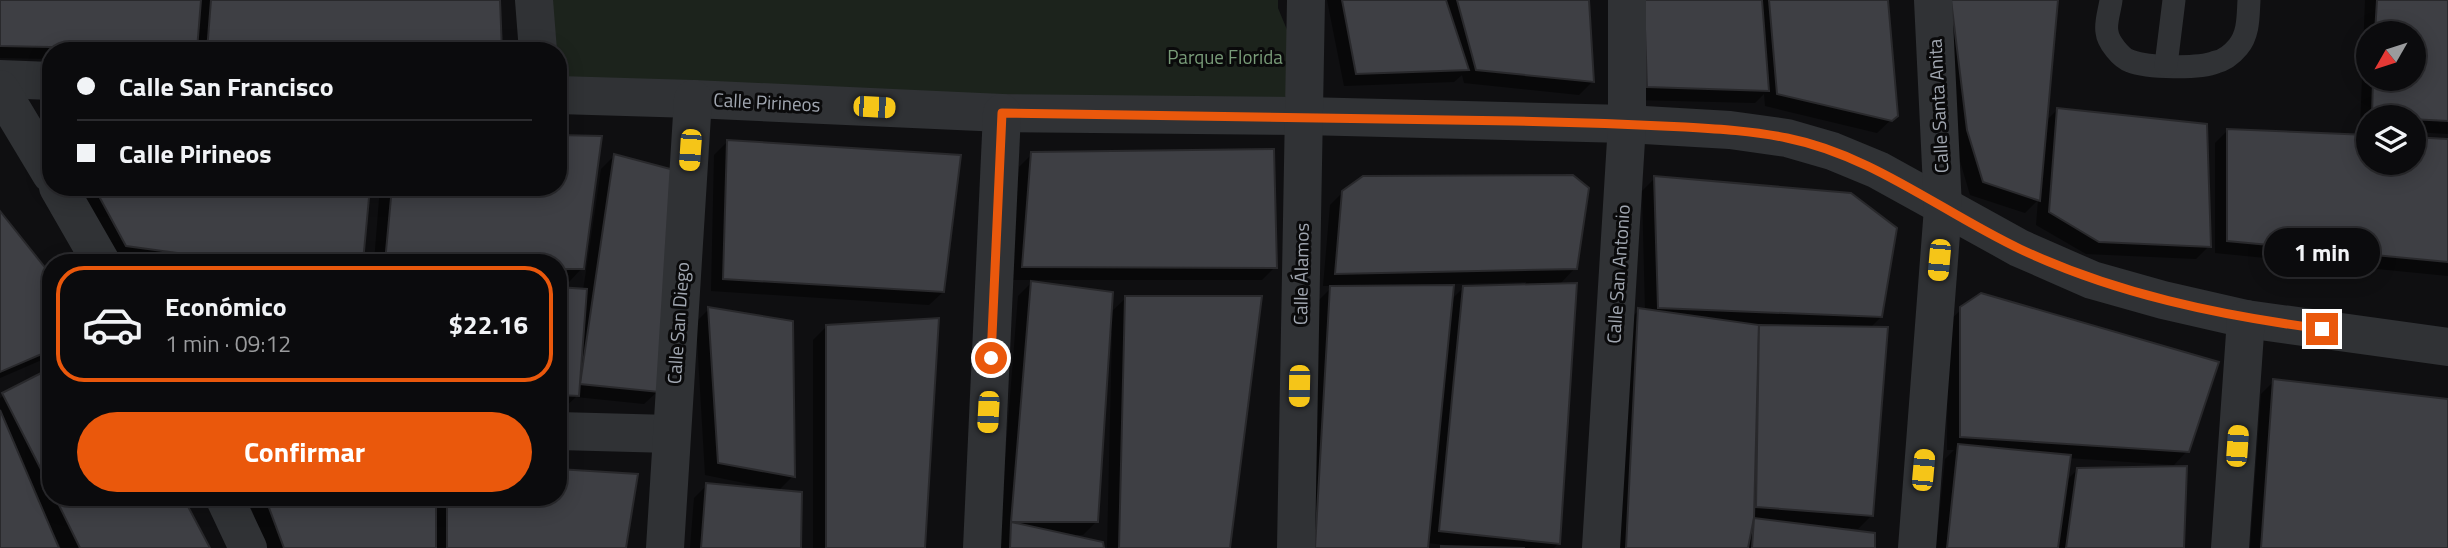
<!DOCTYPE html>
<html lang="es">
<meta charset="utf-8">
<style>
:root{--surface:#0b0b0d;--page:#141416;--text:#f1f3f6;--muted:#9a9b9d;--line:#2b2b2e;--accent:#ea580c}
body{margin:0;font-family:"Titillium Web",sans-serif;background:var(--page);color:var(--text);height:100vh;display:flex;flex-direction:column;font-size:26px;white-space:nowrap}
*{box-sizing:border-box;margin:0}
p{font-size:23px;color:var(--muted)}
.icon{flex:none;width:38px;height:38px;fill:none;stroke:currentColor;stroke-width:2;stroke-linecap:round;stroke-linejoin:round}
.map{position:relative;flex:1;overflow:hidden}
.sheet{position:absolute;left:42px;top:254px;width:525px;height:252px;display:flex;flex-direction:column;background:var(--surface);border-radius:28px;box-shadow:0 4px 18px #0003,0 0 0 2px var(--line)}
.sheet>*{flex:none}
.banner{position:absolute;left:42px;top:42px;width:525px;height:154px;border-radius:28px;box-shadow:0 4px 18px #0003,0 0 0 2px var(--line);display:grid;align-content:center;height:154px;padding:0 35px;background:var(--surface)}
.needle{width:46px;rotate:231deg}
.tools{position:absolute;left:2356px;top:21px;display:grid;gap:14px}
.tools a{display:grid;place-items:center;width:70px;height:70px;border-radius:50%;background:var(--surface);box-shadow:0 4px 18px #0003,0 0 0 2px var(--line);font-size:35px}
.end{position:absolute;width:32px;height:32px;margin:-16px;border:9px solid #ea580c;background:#fff;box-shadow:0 0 0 4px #fff}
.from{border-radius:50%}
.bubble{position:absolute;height:49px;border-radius:24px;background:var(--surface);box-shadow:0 4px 18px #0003,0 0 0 2px var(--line);font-size:23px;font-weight:700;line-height:49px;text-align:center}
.car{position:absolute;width:21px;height:42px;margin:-21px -10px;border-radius:9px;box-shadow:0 0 5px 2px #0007;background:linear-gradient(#f5c518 24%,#345 0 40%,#f5c518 0 76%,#345 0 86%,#f5c518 0)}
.banner b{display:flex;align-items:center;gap:24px;height:66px;font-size:26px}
.banner b+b{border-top:2px solid var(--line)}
.banner i{width:18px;height:18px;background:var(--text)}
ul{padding:12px 0 0;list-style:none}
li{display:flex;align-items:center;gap:21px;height:116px;margin:0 14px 10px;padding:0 21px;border:4px solid var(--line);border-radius:28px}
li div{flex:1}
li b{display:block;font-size:26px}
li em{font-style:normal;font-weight:700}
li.current{border-color:var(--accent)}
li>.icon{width:63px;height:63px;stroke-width:1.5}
.primary-button{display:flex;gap:14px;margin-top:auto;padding:14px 35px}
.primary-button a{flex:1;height:80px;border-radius:42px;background:var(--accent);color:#fff;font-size:28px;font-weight:700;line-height:80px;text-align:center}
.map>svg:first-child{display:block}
</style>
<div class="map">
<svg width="2448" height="548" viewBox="0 0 2448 548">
<rect width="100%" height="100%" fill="#0f0f11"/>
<path fill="#1c231c" d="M551 0H1278V8L1304 71 1272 115 570 84 558 67V51H554Z"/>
<g fill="#0007" fill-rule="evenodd">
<path d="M0 0H498L500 51H196V48L193 51H51V59L0 58Z"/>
<path d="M1327 0H1587L1592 82 1579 95 1464 83 1462 75 1454 82 1344 86Z"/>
<path d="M1631 0H1887L1896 115 1877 133 1765 106 1764 94 1755 103 1635 100Z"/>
<path d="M1937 0H2057L2045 122 2058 109 2209 246 2196 259 2086 254 2036 225 2038 200 2025 213 1970 195 1955 144Z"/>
<path d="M2365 0H2448V134L2413 132V117H2368V130L2360 129ZM2368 33H2413V79H2368Z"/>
<path d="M2228 130 2368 163H2413L2448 141V276L2215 253V143Z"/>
<path d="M727 142 943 292 929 305 711 291 714 155Z"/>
<path d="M1032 154 1275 267 1262 280H1010L1019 167Z"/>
<path d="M614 156 658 391 644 404 576 397 564 408H558V288L583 291 601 169Z"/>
<path d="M1655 178 1881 317 1869 329 1871 516 1858 529 1846 528V531L1873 548H1615L1626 323 1639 310 1645 311 1642 191Z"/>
<path d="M74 187H368L361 262H144L113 258Z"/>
<path d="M380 187H558L582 268 569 282 558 281V262H374Z"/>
<path d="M1343 192 1575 268 1559 285 1558 544 1554 548H1442L1445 545 1427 543 1426 548H1303L1318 301 1333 286H1323L1330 205ZM1526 282V286L1464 287 1451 300 1452 284Z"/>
<path d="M0 213 51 278V356L0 378Z"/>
<path d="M1031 283 1110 313 1126 298 1228 548H1107L1112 333H1109L1096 522 1083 535H1069L1102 548H998L1018 296Z"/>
<path d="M709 309 793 476 779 490 705 475 696 322Z"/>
<path d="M1962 309 2187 451 2174 465 2068 458 2065 482 2077 470 2182 548H1936L1945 459 1954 450H1947L1948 322Z"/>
<path d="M826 327 924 548H813V340Z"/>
<path d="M51 369V497H181L208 548H61L54 534 51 535 57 548H0V398Z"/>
<path d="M2274 381 2448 401V548H2250L2261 394Z"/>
<path d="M707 485 799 548H690L694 498Z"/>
<path d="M247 497H558L624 548H266Z"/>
</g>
<g fill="#3e3f44" stroke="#29292c" stroke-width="2">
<path d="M0 0H201L197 50 0 46Z"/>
<path d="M211 0H500L502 51H207Z"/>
<path d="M1342 0H1446L1469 70 1356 74Z"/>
<path d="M1457 0H1589L1594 82 1476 70Z"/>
<path d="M1644 0H1762L1769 91 1647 87Z"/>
<path d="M1769 0H1888L1898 116 1892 121 1777 94Z"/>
<path d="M1951 0H2058L2040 201 1983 182 1967 130Z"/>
<path d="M2377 0H2448V121L2372 117 2373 79H2413V33H2375Z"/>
<path d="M2057 108 2207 124 2211 247 2099 242 2049 212Z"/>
<path d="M2227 129 2368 135V163H2413V137L2448 139V262L2227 241Z"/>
<path d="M558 135 602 136 584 269H558V262H385L392 187H558Z"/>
<path d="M727 140 961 155 944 292 723 279Z"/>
<path d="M1274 149 1277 268 1022 267 1031 152Z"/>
<path d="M614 154 678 171 659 392 580 384Z"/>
<path d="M1573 175 1589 188 1577 269 1335 274 1342 191 1363 176Z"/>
<path d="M1654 176 1851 193 1897 228 1882 317 1658 308Z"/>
<path d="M94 187H370L363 262H243L126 246Z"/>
<path d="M0 211 51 275V350L0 372Z"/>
<path d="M1031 281 1113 292 1098 522H1011Z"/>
<path d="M1577 283 1560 544 1439 531 1463 286Z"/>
<path d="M1454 285 1428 548H1315L1330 286Z"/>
<path d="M558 287 587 289 579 396 558 395Z"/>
<path d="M1981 293 2219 362 2189 452 1960 437V307Z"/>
<path d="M1125 296H1262L1230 548H1119Z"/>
<path d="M708 307 793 321 795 477 718 463Z"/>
<path d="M1638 308 1759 325 1754 518 1748 548H1626Z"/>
<path d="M939 318 925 548H826V325Z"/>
<path d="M1759 325 1888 327 1873 516 1756 507Z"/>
<path d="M51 368V489L2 393Z"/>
<path d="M2273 379 2448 399V548H2261Z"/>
<path d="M0 410 59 548H0Z"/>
<path d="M1958 444 2071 455 2058 548H1947Z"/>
<path d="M2187 466 2184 548H2066L2077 468Z"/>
<path d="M558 469 638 474 626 548H447V497H558Z"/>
<path d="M706 483 802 492 801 548H701Z"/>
<path d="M55 497H183L210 548H80Z"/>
<path d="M265 497H436V548H284Z"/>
<path d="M1754 518 1875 533V548H1752Z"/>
<path d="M1011 522 1103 542 1104 548H1010Z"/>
<path d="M1441 546 1525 548H1441Z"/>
</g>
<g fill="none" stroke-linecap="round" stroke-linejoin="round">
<g stroke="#303235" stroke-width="23">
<path d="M2111 0C2110 9 2105 23 2107 32 2108 42 2121 58 2130 61 2148 68 2199 69 2216 62 2225 60 2233 53 2238 47 2249 34 2248 16 2249 0"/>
<path d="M2166 65 2174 0"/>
</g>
<g stroke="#303235" stroke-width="38">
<path d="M534 0 538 51"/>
<path d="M0 79 51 81"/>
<path d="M0 89 51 174"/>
<path d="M558 95 693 99 1002 113 1304 116 1627 124 1730 130 1787 138 1832 151 1878 170 2019 248 2092 280 2163 300 2246 319 2448 347"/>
<path d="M58 187 101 262"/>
<path d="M558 431 671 434"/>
<path d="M224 497 248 548"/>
<path d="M665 548 693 99"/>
<path d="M982 548 1002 113"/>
<path d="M1296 548 1306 0"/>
<path d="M1601 548 1627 124V0"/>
<path d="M1917 548 1943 208 1933 0"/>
<path d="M2230 548 2246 319"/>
</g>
</g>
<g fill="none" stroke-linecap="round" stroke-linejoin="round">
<path stroke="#ea580c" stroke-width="9" d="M991 358 1002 113C1173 115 1344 117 1514 121 1571 122 1628 124 1685 127 1719 129 1753 131 1787 138 1872 155 1942 212 2020 249 2116 294 2218 315 2322 329"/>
</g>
<g text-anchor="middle" stroke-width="6" stroke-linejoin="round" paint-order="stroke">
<g font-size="19" fill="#789b78" stroke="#0a0a0b">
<text x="1225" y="64">Parque Florida</text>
</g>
<g font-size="19" fill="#a1a7b1" stroke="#0a0a0b">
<text transform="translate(767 102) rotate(3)" y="7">Calle Pirineos</text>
<text transform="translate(1938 106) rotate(-93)" y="7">Calle Santa Anita</text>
<text transform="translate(1301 274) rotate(-89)" y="7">Calle Álamos</text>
<text transform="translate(1618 274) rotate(-86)" y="7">Calle San Antonio</text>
<text transform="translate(678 323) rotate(-86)" y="7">Calle San Diego</text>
</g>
</g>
</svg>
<div class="tools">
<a><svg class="needle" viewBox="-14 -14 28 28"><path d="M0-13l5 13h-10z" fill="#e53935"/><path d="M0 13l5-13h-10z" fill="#9a9b9d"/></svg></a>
<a><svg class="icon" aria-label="layers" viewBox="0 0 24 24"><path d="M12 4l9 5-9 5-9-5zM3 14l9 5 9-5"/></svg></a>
</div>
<i class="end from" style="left:991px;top:358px"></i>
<i class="end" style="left:2322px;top:329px"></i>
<div class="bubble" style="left:2264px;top:228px;width:116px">1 min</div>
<i class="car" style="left:874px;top:107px;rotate:93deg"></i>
<i class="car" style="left:690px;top:150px;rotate:184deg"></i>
<i class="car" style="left:1939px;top:260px;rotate:185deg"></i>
<i class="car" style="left:1299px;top:386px;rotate:181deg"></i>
<i class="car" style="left:988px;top:412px;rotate:183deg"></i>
<i class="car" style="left:2237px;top:446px;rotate:4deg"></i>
<i class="car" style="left:1923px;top:470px;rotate:5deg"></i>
<div class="banner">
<b><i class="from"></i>Calle San Francisco</b>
<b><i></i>Calle Pirineos</b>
</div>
<section class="sheet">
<ul>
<li class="current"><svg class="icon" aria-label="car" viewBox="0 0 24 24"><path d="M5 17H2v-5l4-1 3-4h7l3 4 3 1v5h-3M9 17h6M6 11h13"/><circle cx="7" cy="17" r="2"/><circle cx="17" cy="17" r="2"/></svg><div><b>Económico</b><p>1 min · 09:12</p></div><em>$22.16</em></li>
</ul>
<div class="primary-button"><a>Confirmar</a></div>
</section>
</div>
